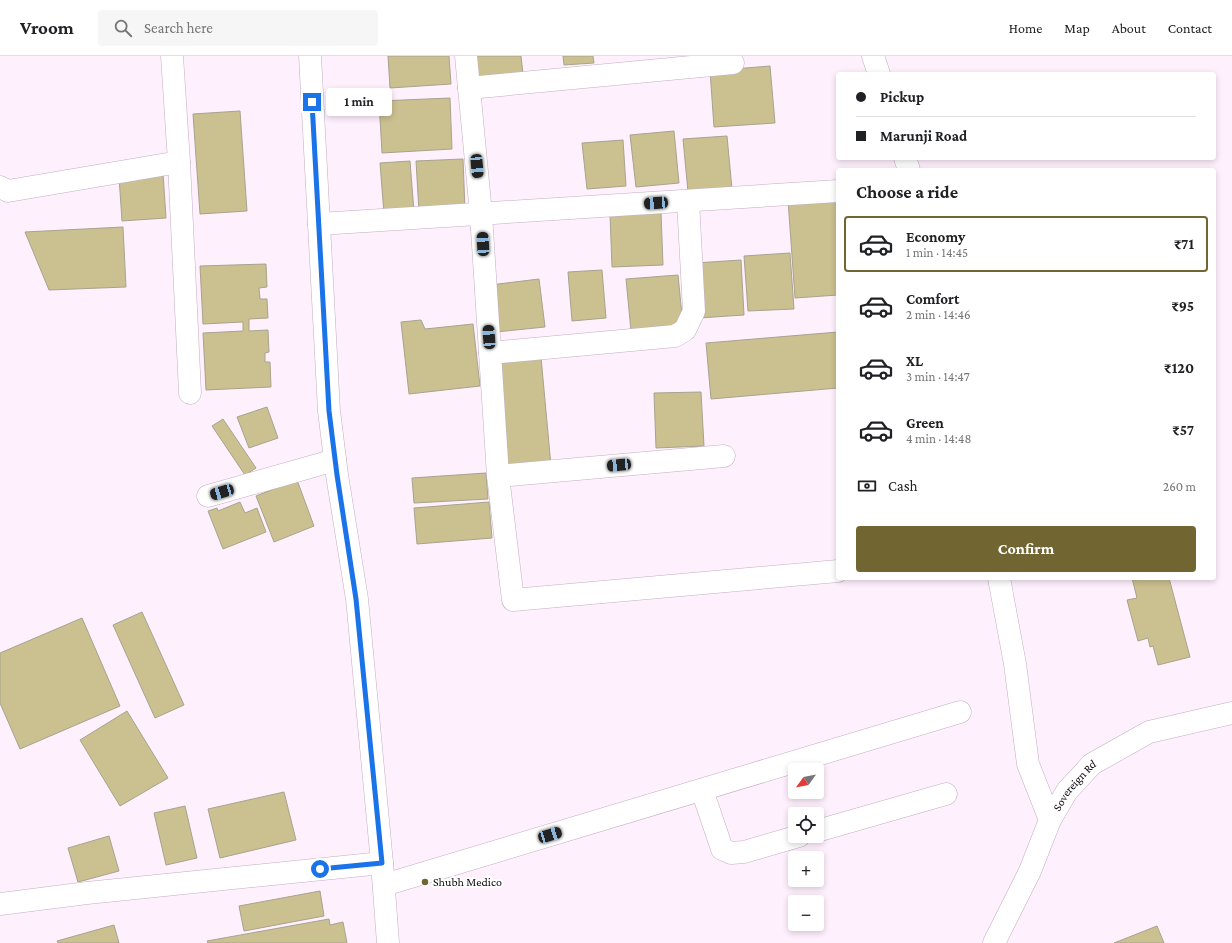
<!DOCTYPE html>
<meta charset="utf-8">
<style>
:root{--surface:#fff;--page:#f6f6f6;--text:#202124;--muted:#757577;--line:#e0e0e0;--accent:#716532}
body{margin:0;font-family:"Crimson Pro",serif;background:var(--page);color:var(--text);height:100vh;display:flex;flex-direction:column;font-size:15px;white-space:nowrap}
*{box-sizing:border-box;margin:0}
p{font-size:13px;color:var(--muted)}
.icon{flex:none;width:22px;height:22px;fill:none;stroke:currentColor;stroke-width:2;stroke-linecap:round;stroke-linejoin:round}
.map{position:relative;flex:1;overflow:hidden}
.sheet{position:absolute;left:836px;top:112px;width:380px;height:412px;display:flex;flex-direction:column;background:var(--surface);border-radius:4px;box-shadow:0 2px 6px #0003}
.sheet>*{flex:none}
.hud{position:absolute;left:836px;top:16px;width:380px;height:88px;border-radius:4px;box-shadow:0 2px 6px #0003;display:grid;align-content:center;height:88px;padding:0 20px;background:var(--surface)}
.needle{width:26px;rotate:237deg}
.tools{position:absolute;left:788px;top:707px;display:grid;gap:8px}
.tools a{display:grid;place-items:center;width:36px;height:36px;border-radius:4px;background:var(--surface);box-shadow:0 2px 6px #0003;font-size:20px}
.end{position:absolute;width:18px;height:18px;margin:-9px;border:5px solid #1a73e8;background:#fff;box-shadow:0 0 0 2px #fff}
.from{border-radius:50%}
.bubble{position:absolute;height:28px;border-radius:4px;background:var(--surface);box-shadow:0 2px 6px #0003;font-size:13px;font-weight:700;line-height:28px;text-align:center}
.car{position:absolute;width:12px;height:24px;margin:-12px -6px;border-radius:5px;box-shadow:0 0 3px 1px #0007;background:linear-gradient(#222 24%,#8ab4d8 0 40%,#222 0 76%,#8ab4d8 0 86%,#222 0)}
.hud b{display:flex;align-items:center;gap:14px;height:38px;font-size:15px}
.hud b+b{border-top:1px solid var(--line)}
.hud i{width:10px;height:10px;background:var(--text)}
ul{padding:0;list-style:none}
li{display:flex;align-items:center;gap:12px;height:56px;margin:0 8px 6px;padding:0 12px;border:2px solid transparent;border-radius:4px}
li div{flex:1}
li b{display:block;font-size:15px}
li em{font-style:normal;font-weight:700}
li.on{border-color:var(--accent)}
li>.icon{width:36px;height:36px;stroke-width:1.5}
h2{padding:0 20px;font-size:18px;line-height:48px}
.pay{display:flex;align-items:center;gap:10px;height:44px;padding:0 20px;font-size:15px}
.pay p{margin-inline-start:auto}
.cta{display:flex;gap:8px;margin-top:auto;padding:8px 20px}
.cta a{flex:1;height:46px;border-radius:4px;background:var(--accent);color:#fff;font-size:16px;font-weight:700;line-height:46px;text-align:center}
header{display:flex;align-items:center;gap:24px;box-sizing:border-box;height:56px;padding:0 20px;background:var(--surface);border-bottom:1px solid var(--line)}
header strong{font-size:19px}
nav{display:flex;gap:22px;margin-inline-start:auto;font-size:14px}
.search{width:280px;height:36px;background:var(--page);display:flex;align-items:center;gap:10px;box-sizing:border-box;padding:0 14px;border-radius:4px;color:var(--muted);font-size:15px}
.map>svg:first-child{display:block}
</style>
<header>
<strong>Vroom</strong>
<div class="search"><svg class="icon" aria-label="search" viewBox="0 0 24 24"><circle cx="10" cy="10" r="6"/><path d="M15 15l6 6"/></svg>Search here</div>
<nav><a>Home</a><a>Map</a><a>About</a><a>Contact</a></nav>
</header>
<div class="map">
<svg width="1232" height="887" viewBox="0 0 1232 887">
<rect width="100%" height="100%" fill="#fff0fe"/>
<g fill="#cbc090" stroke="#a8a38e">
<path d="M388 0H449L451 28 390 32Z"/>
<path d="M470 0H521L523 18 472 22Z"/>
<path d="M563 0H593L594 7 564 9Z"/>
<path d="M770 10 775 67 714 71 710 15Z"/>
<path d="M450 42 452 93 382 97 379 45Z"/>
<path d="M240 55 247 155 200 158 193 58Z"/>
<path d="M674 75 679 127 636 131 630 79Z"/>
<path d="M727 80 732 133 688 136 683 83Z"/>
<path d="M623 84 626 130 587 133 582 87Z"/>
<path d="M463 103 465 154 419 156 416 105Z"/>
<path d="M410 105 414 156 384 158 380 107Z"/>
<path d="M163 117 166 162 122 165 119 121Z"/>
<path d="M838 140V239L795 242 788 144Z"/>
<path d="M661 157 663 209 612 211 610 159Z"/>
<path d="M123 171 126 231 49 234 25 176Z"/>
<path d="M790 197 794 253 748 255 744 200Z"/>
<path d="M741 204 744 259 699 262 695 207Z"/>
<path d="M266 208 267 231 259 232 260 243H267L268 262 249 263V275L268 274 269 296 265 297V306H270L271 331 206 334 203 277 243 275V266L203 268 200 210Z"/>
<path d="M602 214 606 262 572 265 568 216Z"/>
<path d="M678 219 683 270 631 275 626 223Z"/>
<path d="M539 223 545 271 496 276 490 229Z"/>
<path d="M421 264 425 273 473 268 480 330 409 338 401 266Z"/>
<path d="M838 276V332L711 343 706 287Z"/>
<path d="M541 301 551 410 506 414 496 305Z"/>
<path d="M701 336 704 390 656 392 654 337Z"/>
<path d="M267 351 278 382 249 392 237 361Z"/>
<path d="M223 363 256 412 245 419 212 370Z"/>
<path d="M486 417 488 443 414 447 412 422Z"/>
<path d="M297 424 314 470 274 486 256 440Z"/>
<path d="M240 446 245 457 257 452 266 476 223 493 208 455 217 452 218 455Z"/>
<path d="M489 446 492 482 417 488 414 452Z"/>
<path d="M1132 522H1169L1190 601 1158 609 1153 590 1150 591 1148 582 1138 585 1127 544 1137 542Z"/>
<path d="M142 556 184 649 155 662 113 569Z"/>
<path d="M82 562 120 650 20 693 0 647V597Z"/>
<path d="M127 655 168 722 120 750 80 684Z"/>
<path d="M284 736 296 784 220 802 208 753Z"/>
<path d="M185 750 197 802 166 809 154 757Z"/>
<path d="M109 780 119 815 78 826 68 792Z"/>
<path d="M320 835 324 860 244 875 239 850Z"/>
<path d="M329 863 330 869 343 866 347 887H208L207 885Z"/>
<path d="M114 869 119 887H58L57 885Z"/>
<path d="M1157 870 1164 887H1114Z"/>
</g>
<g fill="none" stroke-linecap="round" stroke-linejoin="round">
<g stroke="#c1afc0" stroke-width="23">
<g id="minor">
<path d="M310 0 329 355 337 419 357 543 382 807 388 887"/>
<path d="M466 0 481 158 498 420 513 544 838 515"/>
<path d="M873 0 879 18"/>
<path d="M469 32 733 7"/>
<path d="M905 102 909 114"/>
<path d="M179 106 190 337"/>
<path d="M0 131 8 135 179 106 172 0"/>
<path d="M319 168 838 135"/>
<path d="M490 297 675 280 685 274 694 255 688 145"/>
<path d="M498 420 724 400"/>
<path d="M208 440 335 404"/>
<path d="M999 522 1015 608 1028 708 1050 764"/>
<path d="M702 734 722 793 731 797 744 796 799 780"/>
<path d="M817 775 946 738"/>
<path d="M384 829 960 656"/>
<path d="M0 848 87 837 382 807"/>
<path id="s1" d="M994 887 1030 815 1050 764 1067 735 1092 708 1149 676 1232 657"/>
</g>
</g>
<use href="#minor" stroke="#fff" stroke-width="22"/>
</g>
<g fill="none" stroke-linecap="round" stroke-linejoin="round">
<path stroke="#1a73e8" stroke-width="5" d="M312 46 329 355 337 419 356 543 382 807 320 813"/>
</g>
<circle fill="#716532" stroke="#fff" stroke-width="1.5" cx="425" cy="826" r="4"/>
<g text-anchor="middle" stroke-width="4" stroke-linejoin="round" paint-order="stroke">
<g font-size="12" fill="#120c11" stroke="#fff">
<text dy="4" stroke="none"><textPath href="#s1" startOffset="178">Sovereign Rd</textPath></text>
</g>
<g font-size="12" fill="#120c11" stroke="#fff" text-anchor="start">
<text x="433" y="830">Shubh Medico</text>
</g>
</g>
</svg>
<div class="tools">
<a><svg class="needle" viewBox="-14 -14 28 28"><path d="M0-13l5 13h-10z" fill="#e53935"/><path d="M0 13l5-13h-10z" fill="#757577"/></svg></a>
<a><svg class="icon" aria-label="locate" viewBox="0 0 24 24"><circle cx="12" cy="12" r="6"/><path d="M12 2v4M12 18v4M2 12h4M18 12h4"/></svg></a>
<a>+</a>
<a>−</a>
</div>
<i class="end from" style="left:320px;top:813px"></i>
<i class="end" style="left:312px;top:46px"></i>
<div class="bubble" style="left:326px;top:32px;width:66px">1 min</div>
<i class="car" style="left:477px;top:110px;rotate:175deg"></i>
<i class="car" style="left:656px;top:147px;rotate:266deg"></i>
<i class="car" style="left:483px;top:188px;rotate:357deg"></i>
<i class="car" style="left:489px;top:281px;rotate:356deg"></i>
<i class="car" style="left:619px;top:409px;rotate:265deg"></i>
<i class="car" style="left:222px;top:436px;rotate:254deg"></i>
<i class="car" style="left:550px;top:779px;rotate:73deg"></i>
<div class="hud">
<b><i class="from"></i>Pickup</b>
<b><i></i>Marunji Road</b>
</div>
<section class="sheet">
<h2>Choose a ride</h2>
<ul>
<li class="on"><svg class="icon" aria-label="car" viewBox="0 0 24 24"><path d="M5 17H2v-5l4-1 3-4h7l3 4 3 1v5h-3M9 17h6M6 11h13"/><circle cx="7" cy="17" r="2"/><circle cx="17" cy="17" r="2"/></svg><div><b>Economy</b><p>1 min · 14:45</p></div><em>₹71</em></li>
<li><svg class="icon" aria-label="car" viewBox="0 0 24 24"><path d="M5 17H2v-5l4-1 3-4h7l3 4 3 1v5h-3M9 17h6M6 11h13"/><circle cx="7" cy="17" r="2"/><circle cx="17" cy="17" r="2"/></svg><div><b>Comfort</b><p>2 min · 14:46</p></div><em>₹95</em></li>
<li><svg class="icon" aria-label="car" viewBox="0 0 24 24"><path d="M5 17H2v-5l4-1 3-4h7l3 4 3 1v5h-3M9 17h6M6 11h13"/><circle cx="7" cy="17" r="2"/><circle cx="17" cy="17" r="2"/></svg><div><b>XL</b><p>3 min · 14:47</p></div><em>₹120</em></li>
<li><svg class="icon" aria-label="car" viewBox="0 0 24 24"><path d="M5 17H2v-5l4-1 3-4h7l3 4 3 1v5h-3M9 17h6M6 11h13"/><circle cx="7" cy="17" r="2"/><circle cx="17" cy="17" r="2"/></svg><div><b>Green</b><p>4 min · 14:48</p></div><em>₹57</em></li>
</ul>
<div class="pay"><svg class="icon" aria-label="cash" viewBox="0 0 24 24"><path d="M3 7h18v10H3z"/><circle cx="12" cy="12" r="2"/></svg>Cash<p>260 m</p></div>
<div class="cta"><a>Confirm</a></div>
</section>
</div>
